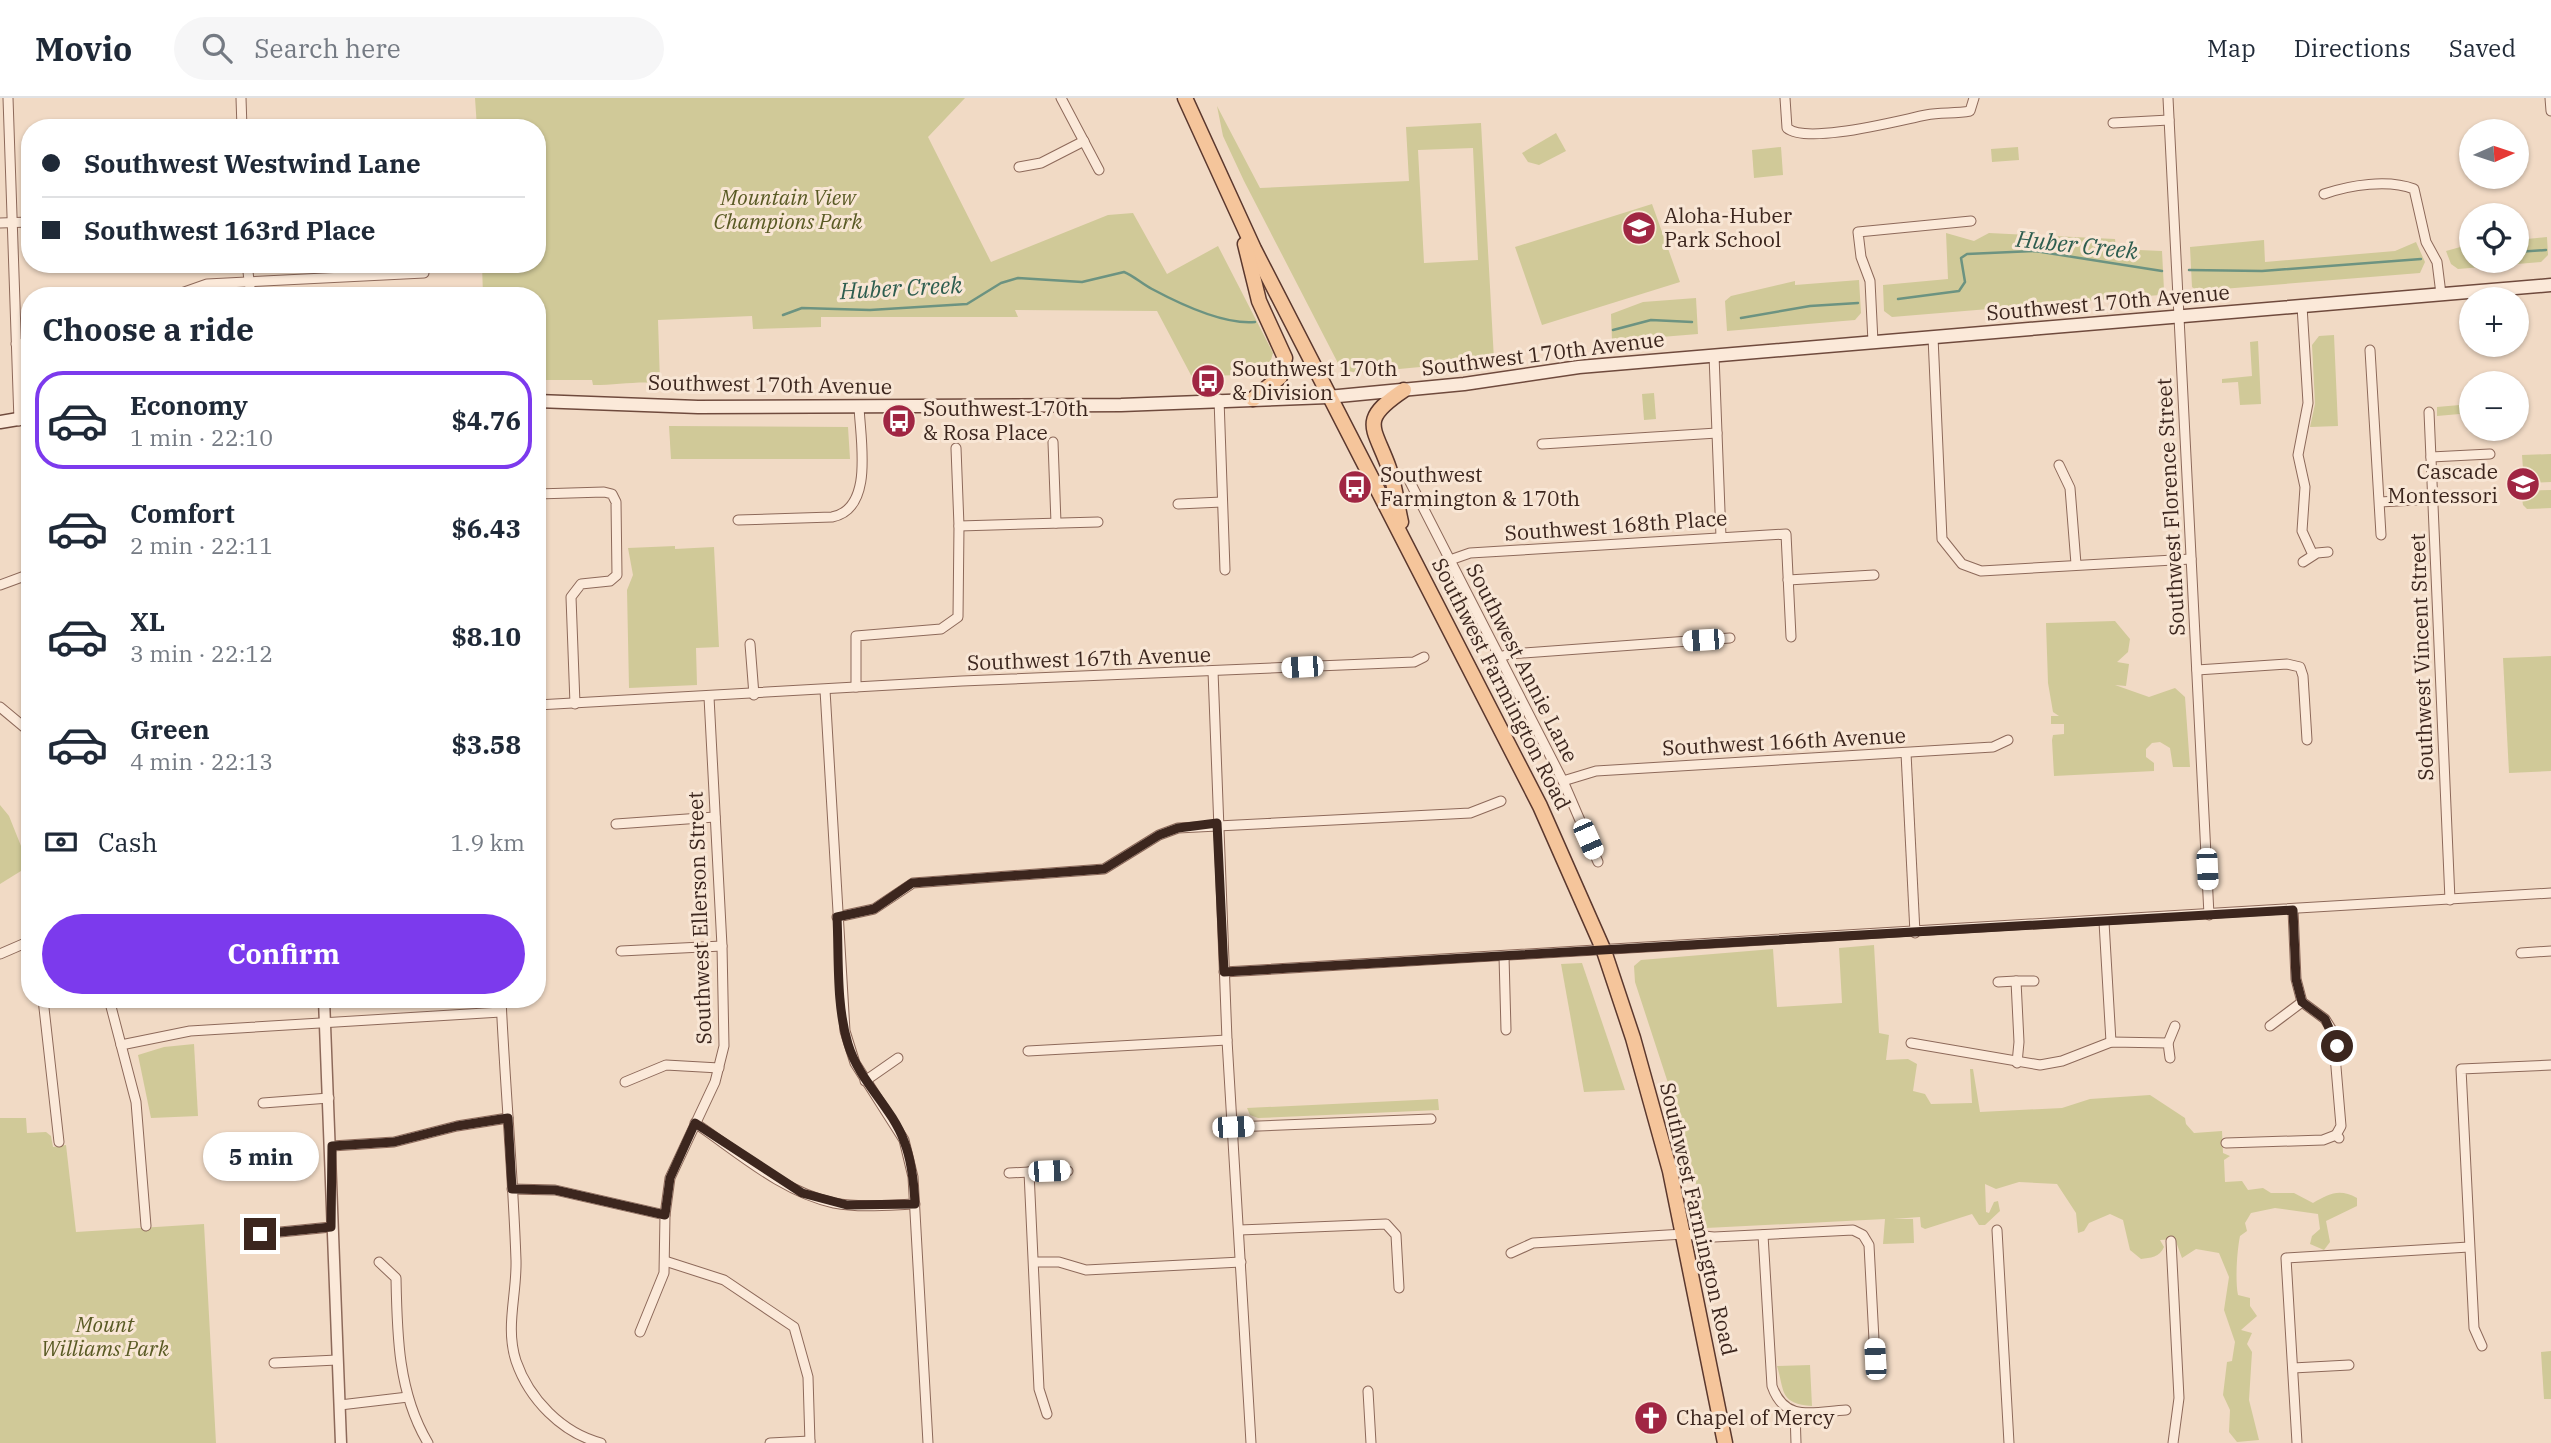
<!DOCTYPE html>
<meta charset="utf-8">
<style>
:root{--surface:#fff;--page:#f6f6f7;--text:#1f2937;--muted:#747a83;--line:#e0e1e3;--accent:#7c3aed}
body{margin:0;font-family:"IBM Plex Serif",serif;background:var(--page);color:var(--text);height:100vh;display:flex;flex-direction:column;font-size:26px;white-space:nowrap}
*{box-sizing:border-box;margin:0}
p{font-size:23px;color:var(--muted)}
.icon{flex:none;width:38px;height:38px;fill:none;stroke:currentColor;stroke-width:2;stroke-linecap:round;stroke-linejoin:round}
.map{position:relative;flex:1;overflow:hidden}
.drawer{position:absolute;left:21px;top:189px;width:525px;height:721px;display:flex;flex-direction:column;background:var(--surface);border-radius:28px;box-shadow:0 2px 5px #0004}
.drawer>*{flex:none}
.banner{position:absolute;left:21px;top:21px;width:525px;height:154px;border-radius:28px;box-shadow:0 2px 5px #0004;display:grid;align-content:center;height:154px;padding:0 21px;background:var(--surface)}
.needle{width:46px;rotate:87deg}
.buttons{position:absolute;left:2459px;top:21px;display:grid;gap:14px}
.buttons a{display:grid;place-items:center;width:70px;height:70px;border-radius:50%;background:var(--surface);box-shadow:0 2px 5px #0004;font-size:35px}
.end{position:absolute;width:32px;height:32px;margin:-16px;border:9px solid #3c261e;background:#fff;box-shadow:0 0 0 4px #fff}
.from{border-radius:50%}
.bubble{position:absolute;height:49px;border-radius:24px;background:var(--surface);box-shadow:0 2px 5px #0004;font-size:23px;font-weight:800;line-height:49px;text-align:center}
.car{position:absolute;width:21px;height:42px;margin:-21px -10px;border-radius:9px;box-shadow:0 0 5px 2px #0007;background:linear-gradient(#fff 24%,#345 0 40%,#fff 0 76%,#345 0 86%,#fff 0)}
.banner b{display:flex;align-items:center;gap:24px;height:66px;font-size:26px}
.banner b+b{border-top:2px solid var(--line)}
.banner i{width:18px;height:18px;background:var(--text)}
ul{padding:0;list-style:none}
li{display:flex;align-items:center;gap:21px;height:98px;margin:0 14px 10px;padding:0 7px;border:4px solid transparent;border-radius:28px}
li div{flex:1}
li b{display:block;font-size:26px}
li em{font-style:normal;font-weight:800}
li.on{border-color:var(--accent)}
li>.icon{width:63px;height:63px;stroke-width:1.5}
h2{padding:0 21px;font-size:32px;line-height:84px}
.pay{display:flex;align-items:center;gap:18px;height:77px;padding:0 21px;font-size:26px}
.pay p{margin-inline-start:auto}
.cta{display:flex;gap:14px;margin-top:auto;padding:14px 21px}
.cta a{flex:1;height:80px;border-radius:42px;background:var(--accent);color:#fff;font-size:28px;font-weight:800;line-height:80px;text-align:center}
header{display:flex;align-items:center;gap:42px;box-sizing:border-box;height:98px;padding:0 35px;background:var(--surface);border-bottom:2px solid var(--line)}
header strong{font-size:33px}
nav{display:flex;gap:38px;margin-inline-start:auto;font-size:24px}
.search{width:490px;height:63px;background:var(--page);display:flex;align-items:center;gap:18px;box-sizing:border-box;padding:0 24px;border-radius:38px;color:var(--muted);font-size:26px}
.map>svg:first-child{display:block}
</style>
<header>
<strong>Movio</strong>
<div class="search"><svg class="icon" aria-label="search" viewBox="0 0 24 24"><circle cx="10" cy="10" r="6"/><path d="M15 15l6 6"/></svg>Search here</div>
<nav><a>Map</a><a>Directions</a><a>Saved</a></nav>
</header>
<div class="map">
<svg width="2551" height="1345" viewBox="0 0 2551 1345">
<rect width="100%" height="100%" fill="#f1dac5"/>
<g fill="#d0c998" fill-rule="evenodd">
<path d="M475 0H965L928 39 991 164 1108 117 1133 115 1167 176 1218 148 1273 255 1268 272 1258 276 1192 279 1157 213 1015 212 1018 219H821V229L753 231 752 218 658 222 660 285C635 283 617 287 593 287L592 282H537V198H483L482 166H537V30H477Z"/>
<path d="M1217 8 1260 90 1409 83 1406 29 1481 25 1494 262 1357 275 1341 271 1244 83 1223 38ZM1473 50 1478 162 1424 165 1418 52Z"/>
<path d="M1556 35 1566 53 1539 67 1528 64 1522 55Z"/>
<path d="M1781 49 1783 77 1754 80 1752 52Z"/>
<path d="M2018 49 2019 62 1992 64 1991 51Z"/>
<path d="M1652 106 1680 184 1542 227 1515 149Z"/>
<path d="M1946 135 1974 143 1989 135 2115 141 2116 151 2162 153 2164 192 2160 197 1892 219 1884 213 1883 187 1948 181Z"/>
<path d="M2547 139 2548 157 2541 164 2458 171 2451 166 2446 153 2471 146V163H2516L2517 142Z"/>
<path d="M2264 142 2265 164 2395 153 2416 144 2425 164 2420 175 2197 193 2192 189 2190 149Z"/>
<path d="M1859 182 1861 215 1855 222 1727 233 1725 203 1731 198 1795 183V187Z"/>
<path d="M1696 200 1698 236 1612 243 1611 216 1643 204Z"/>
<path d="M2334 237 2338 328 2310 329 2315 306 2312 247 2319 238Z"/>
<path d="M2258 243 2261 306 2240 307 2238 284 2222 285V281L2252 278 2250 244Z"/>
<path d="M1654 295 1656 321 1644 322 1642 296Z"/>
<path d="M2471 306V315L2437 318V309Z"/>
<path d="M669 328 848 329 850 361H671Z"/>
<path d="M2551 356V384L2524 385 2522 357Z"/>
<path d="M2551 392V410L2527 411 2523 407 2521 393Z"/>
<path d="M675 448V451L714 449 719 549 696 550 697 587 629 590 627 492 633 477 628 450Z"/>
<path d="M2115 523 2130 541 2128 554 2117 564 2129 566 2126 588 2115 587 2149 599 2175 590 2185 599 2190 669H2173L2170 650 2160 644 2152 645 2146 651V659L2154 665V673L2054 678 2052 642 2053 637 2064 636V626H2051V618H2059L2053 614 2048 585 2046 525Z"/>
<path d="M2551 558V673L2509 675 2503 560Z"/>
<path d="M0 707 9 718 29 768 0 786Z"/>
<path d="M1874 847 1879 935 1889 937 1886 962 1908 961 1917 966 1913 993 1925 996 1931 1006 1972 1005 1970 971H1973L1980 1014 2062 1010 2090 1001 2150 997 2185 1020 2186 1026 2194 1035 2222 1033 2223 1055 2230 1058 2224 1062 2225 1084 2242 1083 2248 1092 2263 1090 2271 1095H2294L2313 1105C2329 1096 2339 1090 2357 1100V1108L2326 1123 2330 1144 2324 1152 2310 1146 2312 1138 2320 1131 2318 1116 2275 1110 2251 1115 2245 1125 2247 1133 2240 1138C2237 1153 2235 1182 2238 1197L2250 1200V1208L2257 1218 2241 1232 2252 1235 2247 1246 2252 1254 2249 1302 2259 1342 2237 1344 2229 1334 2230 1312 2223 1297 2227 1264 2232 1263 2235 1244 2224 1212 2229 1179 2219 1155 2196 1151 2182 1160 2175 1141 2160 1142 2164 1149C2160 1159 2150 1160 2141 1161L2130 1152 2123 1122 2110 1116 2089 1125 2084 1133 2078 1135 2076 1115 2057 1086 2019 1084 1996 1091 1985 1086 1986 1114 1989 1115 1994 1104 1998 1103 2000 1113 1985 1127H1979L1972 1116 1925 1131 1921 1129 1920 1119 1893 1121H1913L1914 1145 1883 1146 1885 1121 1706 1130 1684 1034 1635 884 1634 868 1641 862 1773 851 1777 909 1842 905 1839 850Z"/>
<path d="M1582 865 1625 992 1584 994 1561 866Z"/>
<path d="M194 946 198 1018 151 1020 138 957 164 949Z"/>
<path d="M1438 1001 1439 1012 1258 1020 1250 1017 1247 1010Z"/>
<path d="M0 1020H26L27 1035 46 1034 51 1038 53 1049 66 1047 76 1134 204 1126 216 1345H0Z"/>
<path d="M2551 1253V1301H2544L2541 1254Z"/>
<path d="M1810 1267 1812 1308C1779 1305 1785 1294 1777 1268Z"/>
</g>
<g fill="none" stroke-linecap="round" stroke-linejoin="round">
<g stroke="#6c9381" stroke-width="2.5">
<path d="M2516 154 2546 152"/>
<path d="M2189 172 2262 173 2421 161"/>
<path d="M1898 201 1959 193 1965 184 1961 160 1967 156 2035 153 2162 173"/>
<path d="M783 217 802 210 870 212 967 206 1001 185 1018 180 1082 184 1124 174C1134 178 1142 186 1152 191 1180 206 1223 227 1255 224"/>
<path d="M1741 220 1810 208 1858 205"/>
<path d="M1613 232 1651 222 1692 224"/>
</g>
<g stroke="#8d695a" stroke-width="11">
<g id="minor">
<path d="M8 0 19 323"/>
<path d="M241 0 242 30"/>
<path d="M1061 0 1099 72"/>
<path d="M1785 0 1787 30C1807 47 1900 22 1926 17 1941 14 1955 16 1970 13L1974 0"/>
<path d="M2168 0 2209 817"/>
<path d="M2550 0 2551 13"/>
<path d="M2113 25 2169 22"/>
<path d="M1019 69 1041 65 1084 43"/>
<path d="M2324 96C2350 87 2388 81 2414 91L2426 144 2437 164 2441 196"/>
<path d="M0 125 30 124"/>
<path d="M247 166 251 198"/>
<path d="M173 198 207 186 424 175"/>
<path d="M2302 208 2308 305 2298 357 2305 389 2302 433 2313 457"/>
<path d="M1933 239 1942 441 1962 466 1981 473 2191 461"/>
<path d="M1873 244 1870 183 1861 159 1858 134 1971 123"/>
<path d="M16 246 30 245"/>
<path d="M2370 252 2381 437"/>
<path d="M1714 257 1721 439"/>
<path d="M1219 301 1225 472"/>
<path d="M2429 314 2450 802"/>
<path d="M1053 344 1056 425"/>
<path d="M1542 346 1717 335"/>
<path d="M2431 359 2490 356"/>
<path d="M2059 367 2070 390 2076 466"/>
<path d="M1410 384 1563 683 1598 764"/>
<path d="M537 396 604 394 612 396 616 404 617 477 610 483 581 486 571 499 575 606"/>
<path d="M2380 404 2433 401"/>
<path d="M1178 406 1222 404"/>
<path d="M738 422 832 419C875 411 860 340 859 308"/>
<path d="M959 428 1098 424"/>
<path d="M1450 462 1470 455 1786 436 1791 539"/>
<path d="M2303 464 2317 455 2328 454"/>
<path d="M1788 482 1874 477"/>
<path d="M0 487 30 476"/>
<path d="M750 546 754 597"/>
<path d="M1499 559 1510 556 1730 540"/>
<path d="M2197 572 2287 566 2300 569 2303 578 2307 642"/>
<path d="M1213 573 1227 942 1251 1345"/>
<path d="M856 589V538L941 531 958 519 959 428 956 350"/>
<path d="M825 592 845 933 855 965 904 1042 913 1079 928 1345"/>
<path d="M537 607 962 583 1414 564 1424 559"/>
<path d="M0 609 30 634"/>
<path d="M1906 655 1915 835"/>
<path d="M1563 683 1596 673 1993 649 2008 642"/>
<path d="M616 726 715 719"/>
<path d="M2293 812 2296 881 2302 904 2325 921 2333 934 2341 1028 2336 1037 2339 1040"/>
<path d="M837 819 874 811 913 785 1104 771 1159 737 1178 730 1470 715 1501 703"/>
<path d="M2104 824 2111 944"/>
<path d="M621 853 722 848"/>
<path d="M2521 855 2551 853"/>
<path d="M0 856 30 843"/>
<path d="M1504 858 1506 932"/>
<path d="M1224 874 2551 795"/>
<path d="M1998 884 2016 883"/>
<path d="M43 901 59 1044"/>
<path d="M109 901 136 1004 146 1128"/>
<path d="M501 901C505 988 513 1075 516 1162 517 1197 505 1229 516 1263 529 1301 562 1335 601 1345"/>
<path d="M2270 928 2302 904"/>
<path d="M1911 945 2040 967 2062 963 2111 944 2168 945 2170 960"/>
<path d="M2168 945 2175 928"/>
<path d="M121 947 190 933 501 914"/>
<path d="M1028 953 1227 942"/>
<path d="M2017 965 2019 944 2016 883H2034"/>
<path d="M865 983 898 960"/>
<path d="M625 984 666 967 719 970"/>
<path d="M263 1005 329 1000"/>
<path d="M695 1025C738 1054 782 1094 834 1105 861 1110 889 1107 915 1106"/>
<path d="M1233 1029 1431 1021"/>
<path d="M2226 1045 2323 1042 2336 1037"/>
<path d="M332 1048 394 1044 457 1028 508 1020"/>
<path d="M1009 1075 1029 1074"/>
<path d="M512 1091 555 1092 665 1117"/>
<path d="M1239 1132 1386 1126 1396 1137 1399 1190"/>
<path d="M1997 1132 2009 1345"/>
<path d="M260 1136 331 1129"/>
<path d="M1763 1137 1772 1288C1785 1325 1813 1314 1846 1312"/>
<path d="M2171 1143 2179 1300 2173 1345"/>
<path d="M1511 1155 1533 1145 1684 1136 1714 1139 1853 1132 1863 1137 1869 1147 1875 1261"/>
<path d="M665 1163 724 1182 794 1229 808 1279 810 1345"/>
<path d="M379 1164 396 1180C397 1236 398 1295 428 1345"/>
<path d="M1034 1164H1059L1086 1172 1241 1164"/>
<path d="M640 1234 664 1175 665 1117 670 1080 715 984 724 948 722 848 709 599"/>
<path d="M2482 1248 2474 1230 2461 971 2551 967"/>
<path d="M274 1265 337 1262"/>
<path d="M2293 1270 2349 1267"/>
<path d="M1368 1293 1371 1345"/>
<path d="M340 1307 408 1299"/>
<path d="M1795 1314 1796 1345"/>
<path d="M1047 1316 1039 1291 1029 1074 1068 1073"/>
<path d="M770 1345 810 1343"/>
<path d="M2297 1345 2286 1160 2469 1149"/>
</g>
</g>
<g stroke="#8d695a" stroke-width="13">
<path id="tertiary" d="M324 901 341 1345"/>
</g>
<g stroke="#6f4a3d" stroke-width="15">
<g id="secondary">
<path d="M537 303 698 309 1121 307 1328 299 1464 286 1579 269 2551 187"/>
<path d="M0 324 30 319"/>
</g>
</g>
<g stroke="#5b382e" stroke-width="17">
<g id="primary">
<path d="M1185 0 1254 151 1540 708 1604 853 1633 940 1670 1073 1725 1345"/>
<path d="M1245 146 1259 203 1285 260 1280 279 1253 301"/>
<path d="M1401 424C1397 407 1395 387 1389 370 1374 328 1358 323 1404 292"/>
</g>
</g>
<use href="#minor" stroke="#fbe9d9" stroke-width="9"/>
<use href="#tertiary" stroke="#fbe9d9" stroke-width="10"/>
<use href="#secondary" stroke="#fbe9d9" stroke-width="12"/>
<use href="#primary" stroke="#f5c59b" stroke-width="14"/>
</g>
<g fill="none" stroke-linecap="round" stroke-linejoin="round">
<path stroke="#3c261e" stroke-width="9" d="M260 1136 331 1129 332 1048 394 1044 457 1028 508 1020 512 1091 555 1092 665 1117 670 1080 695 1025 802 1095 847 1107 915 1106C914 1085 912 1063 904 1043 891 1008 859 983 848 946 836 907 839 860 837 819L874 811 912 785 1104 771 1159 737 1178 730 1217 725 1224 874 2293 812 2296 881 2302 904 2325 921 2337 948"/>
</g>
<defs>
<g id="school-disc" transform="scale(1.75)"><circle r="9.5" fill="#a02643" stroke="#f8e6d5"/><path d="M0-5L7-2L0 1L-7-2ZM-4 1L0 2.5L4 1V4Q0 6-4 4Z" fill="#fff"/></g>
<g id="bus-disc" transform="scale(1.75)"><circle r="9.5" fill="#a02643" stroke="#f8e6d5"/><path d="M-5-6H5V4H4V6H2V4H-2V6H-4V4H-5ZM-3.5-4V0h7V-4ZM-3.5 1.2v1.5H-2V1.2ZM2 1.2v1.5H3.5V1.2Z" fill="#fff"/></g>
<g id="church-disc" transform="scale(1.75)"><circle r="9.5" fill="#a02643" stroke="#f8e6d5"/><path d="M-1.2-6h2.4v3.5h3.3v2.4h-3.3V6h-2.4V-.1h-3.3v-2.4h3.3Z" fill="#fff"/></g>
</defs>
<g fill-rule="evenodd">
<use href="#school-disc" x="1639" y="130"/>
<use href="#bus-disc" x="1208" y="283"/>
<use href="#bus-disc" x="899" y="323"/>
<use href="#school-disc" x="2523" y="386"/>
<use href="#bus-disc" x="1355" y="389"/>
<use href="#church-disc" x="1651" y="1320"/>
</g>
<g text-anchor="middle" stroke-width="6" stroke-linejoin="round" paint-order="stroke">
<g font-size="21" font-style="italic" fill="#595a24" stroke="#f8e6d5">
<text x="788" y="107">Mountain View<tspan x="788" dy="24">Champions Park</tspan></text>
<text x="105" y="1234">Mount<tspan x="105" dy="24">Williams Park</tspan></text>
</g>
<g font-size="21" fill="#3c261e" stroke="#f8e6d5" text-anchor="start">
<text x="1664" y="125">Aloha-Huber<tspan x="1664" dy="24">Park School</tspan></text>
<text x="1232" y="278">Southwest 170th<tspan x="1232" dy="24">&amp; Division</tspan></text>
<text x="923" y="318">Southwest 170th<tspan x="923" dy="24">&amp; Rosa Place</tspan></text>
<text x="2498" y="381" text-anchor="end">Cascade<tspan x="2498" dy="24">Montessori</tspan></text>
<text x="1380" y="384">Southwest<tspan x="1380" dy="24">Farmington &amp; 170th</tspan></text>
<text x="1676" y="1327">Chapel of Mercy</text>
</g>
<g font-size="21" fill="#3c261e" stroke="#f8e6d5">
<text transform="translate(2108 205) rotate(-5)" y="7">Southwest 170th Avenue</text>
<text transform="translate(1543 256) rotate(-7)" y="7">Southwest 170th Avenue</text>
<text transform="translate(770 287) rotate(1)" y="7">Southwest 170th Avenue</text>
<text transform="translate(2171 409) rotate(-93)" y="7">Southwest Florence Street</text>
<text transform="translate(1616 428) rotate(-4)" y="7">Southwest 168th Place</text>
<text transform="translate(2422 559) rotate(-92)" y="7">Southwest Vincent Street</text>
<text transform="translate(1089 561) rotate(-2)" y="7">Southwest 167th Avenue</text>
<text transform="translate(1522 565) rotate(63)" y="7">Southwest Annie Lane</text>
<text transform="translate(1501 586) rotate(63)" y="7">Southwest Farmington Road</text>
<text transform="translate(1784 644) rotate(-3)" y="7">Southwest 166th Avenue</text>
<text transform="translate(700 820) rotate(-92)" y="7">Southwest Ellerson Street</text>
<text transform="translate(1698 1121) rotate(77)" y="7">Southwest Farmington Road</text>
</g>
<g font-size="23" font-style="italic" fill="#2d5d4f" stroke="#f8e6d5">
<text transform="translate(2077 147) rotate(6)" y="8">Huber Creek</text>
<text transform="translate(901 190) rotate(-3)" y="8">Huber Creek</text>
</g>
</g>
</svg>
<div class="buttons">
<a><svg class="needle" viewBox="-14 -14 28 28"><path d="M0-13l5 13h-10z" fill="#e53935"/><path d="M0 13l5-13h-10z" fill="#747a83"/></svg></a>
<a><svg class="icon" aria-label="locate" viewBox="0 0 24 24"><circle cx="12" cy="12" r="6"/><path d="M12 2v4M12 18v4M2 12h4M18 12h4"/></svg></a>
<a>+</a>
<a>−</a>
</div>
<i class="end from" style="left:2337px;top:948px"></i>
<i class="end" style="left:260px;top:1136px"></i>
<div class="bubble" style="left:203px;top:1034px;width:116px">5 min</div>
<i class="car" style="left:1703px;top:542px;rotate:266deg"></i>
<i class="car" style="left:1302px;top:569px;rotate:267deg"></i>
<i class="car" style="left:1588px;top:741px;rotate:156deg"></i>
<i class="car" style="left:2207px;top:771px;rotate:177deg"></i>
<i class="car" style="left:1233px;top:1029px;rotate:88deg"></i>
<i class="car" style="left:1049px;top:1073px;rotate:88deg"></i>
<i class="car" style="left:1875px;top:1261px;rotate:357deg"></i>
<div class="banner">
<b><i class="from"></i>Southwest Westwind Lane</b>
<b><i></i>Southwest 163rd Place</b>
</div>
<section class="drawer">
<h2>Choose a ride</h2>
<ul>
<li class="on"><svg class="icon" aria-label="car" viewBox="0 0 24 24"><path d="M5 17H2v-5l4-1 3-4h7l3 4 3 1v5h-3M9 17h6M6 11h13"/><circle cx="7" cy="17" r="2"/><circle cx="17" cy="17" r="2"/></svg><div><b>Economy</b><p>1 min · 22:10</p></div><em>$4.76</em></li>
<li><svg class="icon" aria-label="car" viewBox="0 0 24 24"><path d="M5 17H2v-5l4-1 3-4h7l3 4 3 1v5h-3M9 17h6M6 11h13"/><circle cx="7" cy="17" r="2"/><circle cx="17" cy="17" r="2"/></svg><div><b>Comfort</b><p>2 min · 22:11</p></div><em>$6.43</em></li>
<li><svg class="icon" aria-label="car" viewBox="0 0 24 24"><path d="M5 17H2v-5l4-1 3-4h7l3 4 3 1v5h-3M9 17h6M6 11h13"/><circle cx="7" cy="17" r="2"/><circle cx="17" cy="17" r="2"/></svg><div><b>XL</b><p>3 min · 22:12</p></div><em>$8.10</em></li>
<li><svg class="icon" aria-label="car" viewBox="0 0 24 24"><path d="M5 17H2v-5l4-1 3-4h7l3 4 3 1v5h-3M9 17h6M6 11h13"/><circle cx="7" cy="17" r="2"/><circle cx="17" cy="17" r="2"/></svg><div><b>Green</b><p>4 min · 22:13</p></div><em>$3.58</em></li>
</ul>
<div class="pay"><svg class="icon" aria-label="cash" viewBox="0 0 24 24"><path d="M3 7h18v10H3z"/><circle cx="12" cy="12" r="2"/></svg>Cash<p>1.9 km</p></div>
<div class="cta"><a>Confirm</a></div>
</section>
</div>
